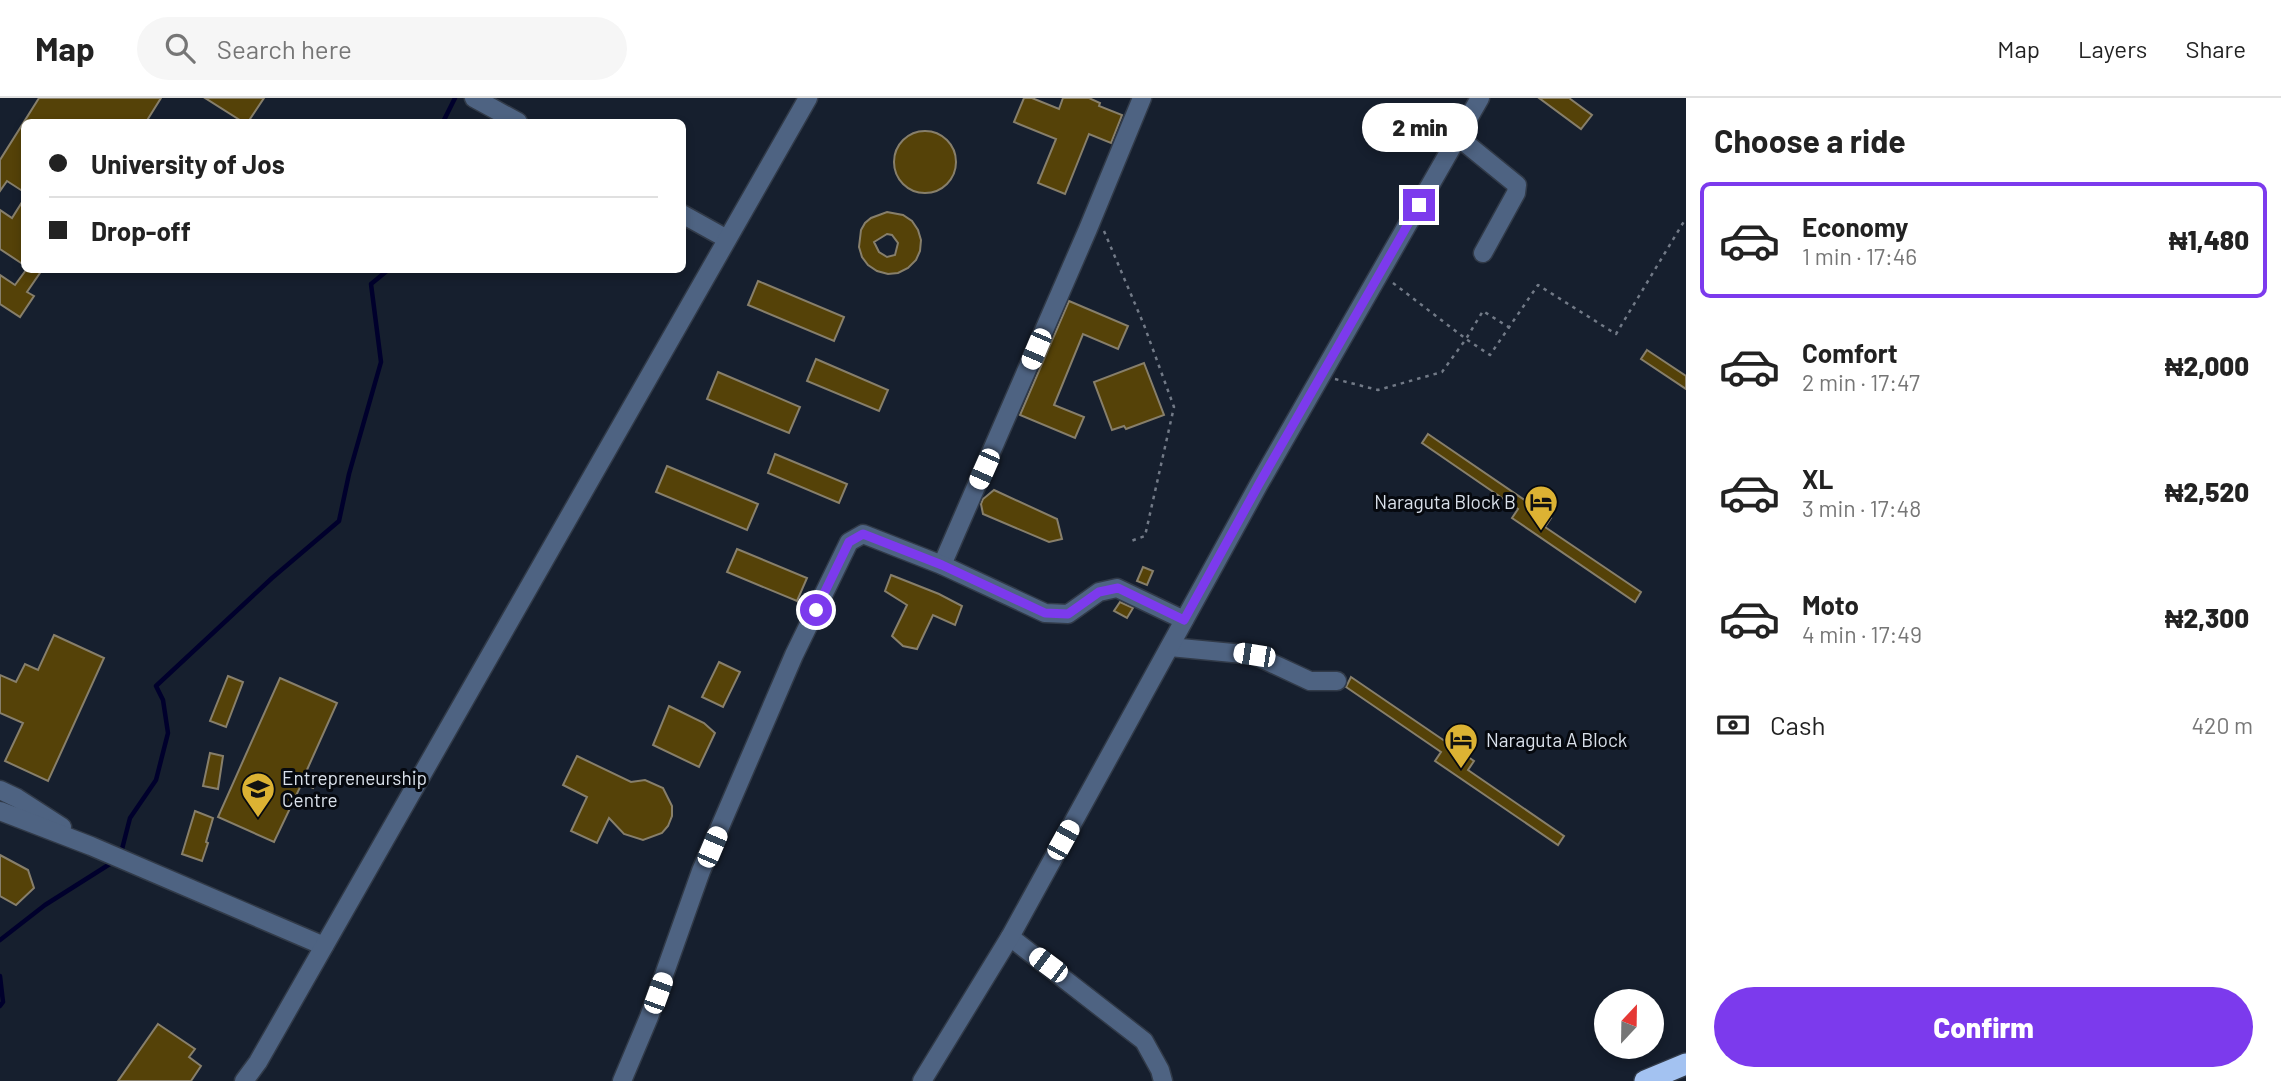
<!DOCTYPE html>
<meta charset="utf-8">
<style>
:root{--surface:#fff;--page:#f6f6f6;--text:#222;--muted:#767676;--line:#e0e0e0;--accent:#7c3aed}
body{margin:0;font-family:Barlow,sans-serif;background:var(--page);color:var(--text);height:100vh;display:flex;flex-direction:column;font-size:26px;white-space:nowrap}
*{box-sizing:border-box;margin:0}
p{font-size:23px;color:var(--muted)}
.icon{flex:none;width:38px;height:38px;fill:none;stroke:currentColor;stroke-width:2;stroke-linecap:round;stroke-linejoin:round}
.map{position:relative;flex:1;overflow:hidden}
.drawer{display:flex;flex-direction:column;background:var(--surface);width:595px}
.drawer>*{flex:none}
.banner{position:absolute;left:21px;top:21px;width:665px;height:154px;border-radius:10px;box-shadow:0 4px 10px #0003;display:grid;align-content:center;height:154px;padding:0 28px;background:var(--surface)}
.needle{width:46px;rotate:22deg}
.controls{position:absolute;left:1594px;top:891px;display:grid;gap:14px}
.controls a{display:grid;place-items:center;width:70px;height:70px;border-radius:50%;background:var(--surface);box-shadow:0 4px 10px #0003;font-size:35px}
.end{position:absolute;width:32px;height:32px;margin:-16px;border:9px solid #7c3aed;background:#fff;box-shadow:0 0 0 4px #fff}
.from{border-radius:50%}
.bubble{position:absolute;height:49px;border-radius:24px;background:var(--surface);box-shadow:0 4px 10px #0003;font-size:23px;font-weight:800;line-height:49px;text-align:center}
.car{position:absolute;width:21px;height:42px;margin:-21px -10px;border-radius:9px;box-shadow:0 0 5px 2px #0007;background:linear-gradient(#fff 24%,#345 0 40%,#fff 0 76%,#345 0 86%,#fff 0)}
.banner b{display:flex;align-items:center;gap:24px;height:66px;font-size:26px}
.banner b+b{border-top:2px solid var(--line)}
.banner i{width:18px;height:18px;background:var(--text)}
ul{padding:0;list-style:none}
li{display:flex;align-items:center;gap:21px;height:116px;margin:0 14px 10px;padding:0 14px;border:4px solid transparent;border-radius:10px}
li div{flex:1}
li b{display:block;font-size:26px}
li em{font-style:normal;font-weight:800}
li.selected{border-color:var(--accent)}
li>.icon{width:63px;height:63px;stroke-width:1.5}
h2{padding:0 28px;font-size:32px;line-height:84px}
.pay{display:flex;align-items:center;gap:18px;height:77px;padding:0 28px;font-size:26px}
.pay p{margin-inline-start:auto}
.cta{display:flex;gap:14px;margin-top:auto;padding:14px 28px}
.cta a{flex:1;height:80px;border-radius:42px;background:var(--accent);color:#fff;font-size:28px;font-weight:800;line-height:80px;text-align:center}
header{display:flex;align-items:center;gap:42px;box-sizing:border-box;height:98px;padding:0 35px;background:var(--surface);border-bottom:2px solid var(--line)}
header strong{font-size:33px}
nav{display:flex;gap:38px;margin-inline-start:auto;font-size:24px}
.search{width:490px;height:63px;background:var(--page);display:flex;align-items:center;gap:18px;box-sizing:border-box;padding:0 24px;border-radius:38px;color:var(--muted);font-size:26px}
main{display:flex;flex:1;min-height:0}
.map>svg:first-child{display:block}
</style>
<header>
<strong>Map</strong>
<div class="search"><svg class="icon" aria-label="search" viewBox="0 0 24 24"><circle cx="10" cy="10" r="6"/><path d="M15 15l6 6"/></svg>Search here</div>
<nav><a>Map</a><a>Layers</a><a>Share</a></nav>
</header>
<main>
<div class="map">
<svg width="1686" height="983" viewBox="0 0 1686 983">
<rect width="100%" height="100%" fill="#161f2e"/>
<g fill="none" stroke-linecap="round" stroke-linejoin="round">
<g stroke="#00002c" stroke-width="4.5">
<path d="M443 24 455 0"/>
<path d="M121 755 130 720 156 682 168 635 163 602 156 588 272 480 339 423 349 376 381 264 371 186 388 172"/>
<path d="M0 842 45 807 113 764"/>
<path d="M0 878 3 904 0 908"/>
</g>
</g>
<g fill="#554208" stroke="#877f6b" stroke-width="2" fill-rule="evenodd">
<path d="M39 0H161L146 24H24V94L7 83 0 93V62Z"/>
<path d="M205 0H264L248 24H243Z"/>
<path d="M1024 0H1032L1059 11 1063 0H1089L1100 5 1099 8 1122 17 1111 45 1089 36 1065 96 1038 85 1056 41 1014 24Z"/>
<path d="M1539 0H1569L1592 17 1581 31Z"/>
<circle cx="925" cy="64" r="31"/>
<path d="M24 101V167L0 151V112L12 120Z"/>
<path d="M887 114 903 117 912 123 918 132 921 142 920 153 916 162 908 170 898 175 888 176 877 173 868 167 862 159 859 149 861 132 865 125 871 120ZM887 136 892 137 898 145 895 157 887 159 879 154 874 144Z"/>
<path d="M26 172H42L27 194 34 198 20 219 0 206V177L15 187Z"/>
<path d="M758 183 844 219 834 243 748 207Z"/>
<path d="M1069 203 1128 228 1118 251 1083 236 1054 307 1084 319 1075 340 1020 317Z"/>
<path d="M1647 252 1686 278V291L1641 261Z"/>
<path d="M816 261 888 292 879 313 807 283Z"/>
<path d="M1144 265 1164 317 1126 331 1124 328 1112 332 1094 284Z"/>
<path d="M718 274 800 309 789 335 707 301Z"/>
<path d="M1428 336 1551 420 1545 429 1641 494 1635 504 1512 420 1518 411 1422 345Z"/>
<path d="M775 356 847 386 839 405 768 375Z"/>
<path d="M667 368 758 406 747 432 656 394Z"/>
<path d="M994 392 1057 421 1062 441 1049 444 983 416 981 406 983 401Z"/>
<path d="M737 451 807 480 797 503 727 474Z"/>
<path d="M1143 469 1153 473 1147 487 1137 483Z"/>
<path d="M891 477 939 496 962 508 955 527 933 517 917 551 903 548 892 538 907 507 885 493Z"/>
<path d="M1120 504 1133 510 1127 520 1114 513Z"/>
<path d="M54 537 104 560 48 683 5 663 23 625 0 615V577L16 584 25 566 38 572Z"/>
<path d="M719 564 740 574 723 609 702 599Z"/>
<path d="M228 578 243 584 226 629 210 623Z"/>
<path d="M1351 579 1474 663 1468 672 1564 738 1558 747 1435 663 1441 654 1346 589Z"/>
<path d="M280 580 337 605 306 674 318 678 313 690 302 685 274 744 218 719Z"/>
<path d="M669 608 704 625 715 635 699 669 653 647Z"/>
<path d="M210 655 223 658 218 691 203 688Z"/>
<path d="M577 658 631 684 645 682 663 690 672 708V718L668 728 662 735 643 742 624 736 609 720 597 745 571 733 587 699 563 687Z"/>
<path d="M195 713 213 720 206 744 208 745 202 763 182 756Z"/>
<path d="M0 757 28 772 34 790 16 807 0 798Z"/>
<path d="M158 926 195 951 189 959 201 968 191 983H118Z"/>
</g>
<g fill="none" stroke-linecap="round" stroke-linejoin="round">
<g stroke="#313a48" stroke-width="21">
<g id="minor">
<path d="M474 0 518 24"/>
<path d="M1458 39 1517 87 1516 95 1483 155"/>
<path d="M682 116 727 141"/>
<path d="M942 467 1088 131 1142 0"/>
<path d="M1170 549 1254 557 1310 583H1337"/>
<path d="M0 692 17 700 62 729"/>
<path d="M0 713 91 748 324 848"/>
<path d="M1010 839 1144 943 1160 972 1163 983"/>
<path d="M244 983 258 964 808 0"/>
<path d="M622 983 649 919 701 773 794 557 849 444 863 436 942 467 1045 515 1068 516 1099 494 1117 490 1184 522"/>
<path d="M922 983 1010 839 1259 386 1480 0"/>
</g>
</g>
<g stroke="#313a48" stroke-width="24">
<path id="highway" d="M1645 983 1686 966"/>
</g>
<g stroke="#727a87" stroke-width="2.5" stroke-dasharray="3.5 5" stroke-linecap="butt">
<path d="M1104 133 1144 227 1174 309 1145 438 1131 443"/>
<path d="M1393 185 1466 241 1483 213 1510 230"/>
<path d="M1335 281 1378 292 1442 274 1466 241 1490 257 1538 187 1616 236 1686 120"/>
</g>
<use href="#minor" stroke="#4e6382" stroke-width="18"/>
<use href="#highway" stroke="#a3c2f1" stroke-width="21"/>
</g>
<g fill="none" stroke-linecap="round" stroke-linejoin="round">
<path stroke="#7c3aed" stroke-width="9" d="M816 512 849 444 863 436 942 467 1045 515 1068 516 1099 494 1118 490 1184 522 1259 386 1419 107"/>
</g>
<defs>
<g id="hotel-pin" transform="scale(1.75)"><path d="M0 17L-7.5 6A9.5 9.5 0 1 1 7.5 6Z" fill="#dcb233" stroke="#06090f"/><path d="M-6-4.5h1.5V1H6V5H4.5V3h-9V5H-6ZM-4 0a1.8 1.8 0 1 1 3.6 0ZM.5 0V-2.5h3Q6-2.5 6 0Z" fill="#111"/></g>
<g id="university-pin" transform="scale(1.75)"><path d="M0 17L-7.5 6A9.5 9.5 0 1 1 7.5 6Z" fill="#dcb233" stroke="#06090f"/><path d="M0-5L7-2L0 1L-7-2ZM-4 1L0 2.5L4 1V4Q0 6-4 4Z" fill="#111"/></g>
</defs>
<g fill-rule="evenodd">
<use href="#hotel-pin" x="1541" y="404"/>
<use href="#hotel-pin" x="1461" y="642"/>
<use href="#university-pin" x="258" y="691"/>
</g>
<g text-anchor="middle" stroke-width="6" stroke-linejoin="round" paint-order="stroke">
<g font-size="19" fill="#dae1eb" stroke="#06090f" text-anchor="start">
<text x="1516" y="411" text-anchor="end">Naraguta Block B</text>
<text x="1486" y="649">Naraguta A Block</text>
<text x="282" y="687">Entrepreneurship<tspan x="282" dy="22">Centre</tspan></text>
</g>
</g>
</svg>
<div class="controls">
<a><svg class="needle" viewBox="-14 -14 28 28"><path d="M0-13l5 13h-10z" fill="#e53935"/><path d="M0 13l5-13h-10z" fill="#767676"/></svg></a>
</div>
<i class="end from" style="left:816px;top:512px"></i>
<i class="end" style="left:1419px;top:107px"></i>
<div class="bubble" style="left:1362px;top:5px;width:116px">2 min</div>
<i class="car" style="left:1036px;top:251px;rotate:203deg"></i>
<i class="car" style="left:984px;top:371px;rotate:204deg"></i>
<i class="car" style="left:1254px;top:557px;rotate:279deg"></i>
<i class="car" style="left:1063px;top:742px;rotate:29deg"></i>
<i class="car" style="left:712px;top:749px;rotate:23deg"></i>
<i class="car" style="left:1048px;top:867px;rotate:307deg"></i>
<i class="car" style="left:658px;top:895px;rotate:20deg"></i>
<div class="banner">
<b><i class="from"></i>University of Jos</b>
<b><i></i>Drop-off</b>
</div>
</div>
<section class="drawer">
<h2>Choose a ride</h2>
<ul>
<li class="selected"><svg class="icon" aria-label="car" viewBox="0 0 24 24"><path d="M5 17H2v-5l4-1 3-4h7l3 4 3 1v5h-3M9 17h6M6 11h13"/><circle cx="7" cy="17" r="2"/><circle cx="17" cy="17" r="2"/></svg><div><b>Economy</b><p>1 min · 17:46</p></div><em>₦1,480</em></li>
<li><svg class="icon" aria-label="car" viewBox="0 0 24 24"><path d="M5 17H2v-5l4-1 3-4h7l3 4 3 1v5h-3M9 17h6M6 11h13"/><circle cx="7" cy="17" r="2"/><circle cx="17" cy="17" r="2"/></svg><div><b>Comfort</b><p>2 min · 17:47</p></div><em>₦2,000</em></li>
<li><svg class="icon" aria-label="car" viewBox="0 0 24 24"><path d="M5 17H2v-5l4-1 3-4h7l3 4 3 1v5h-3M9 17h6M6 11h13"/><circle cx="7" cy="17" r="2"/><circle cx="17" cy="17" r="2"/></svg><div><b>XL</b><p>3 min · 17:48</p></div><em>₦2,520</em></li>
<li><svg class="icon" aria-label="car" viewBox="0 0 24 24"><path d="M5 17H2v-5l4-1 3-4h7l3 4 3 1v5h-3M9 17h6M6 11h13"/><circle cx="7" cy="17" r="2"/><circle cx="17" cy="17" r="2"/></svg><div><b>Moto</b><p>4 min · 17:49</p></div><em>₦2,300</em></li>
</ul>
<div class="pay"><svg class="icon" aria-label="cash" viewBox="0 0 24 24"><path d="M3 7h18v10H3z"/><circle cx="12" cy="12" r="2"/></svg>Cash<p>420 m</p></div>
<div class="cta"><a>Confirm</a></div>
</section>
</main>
